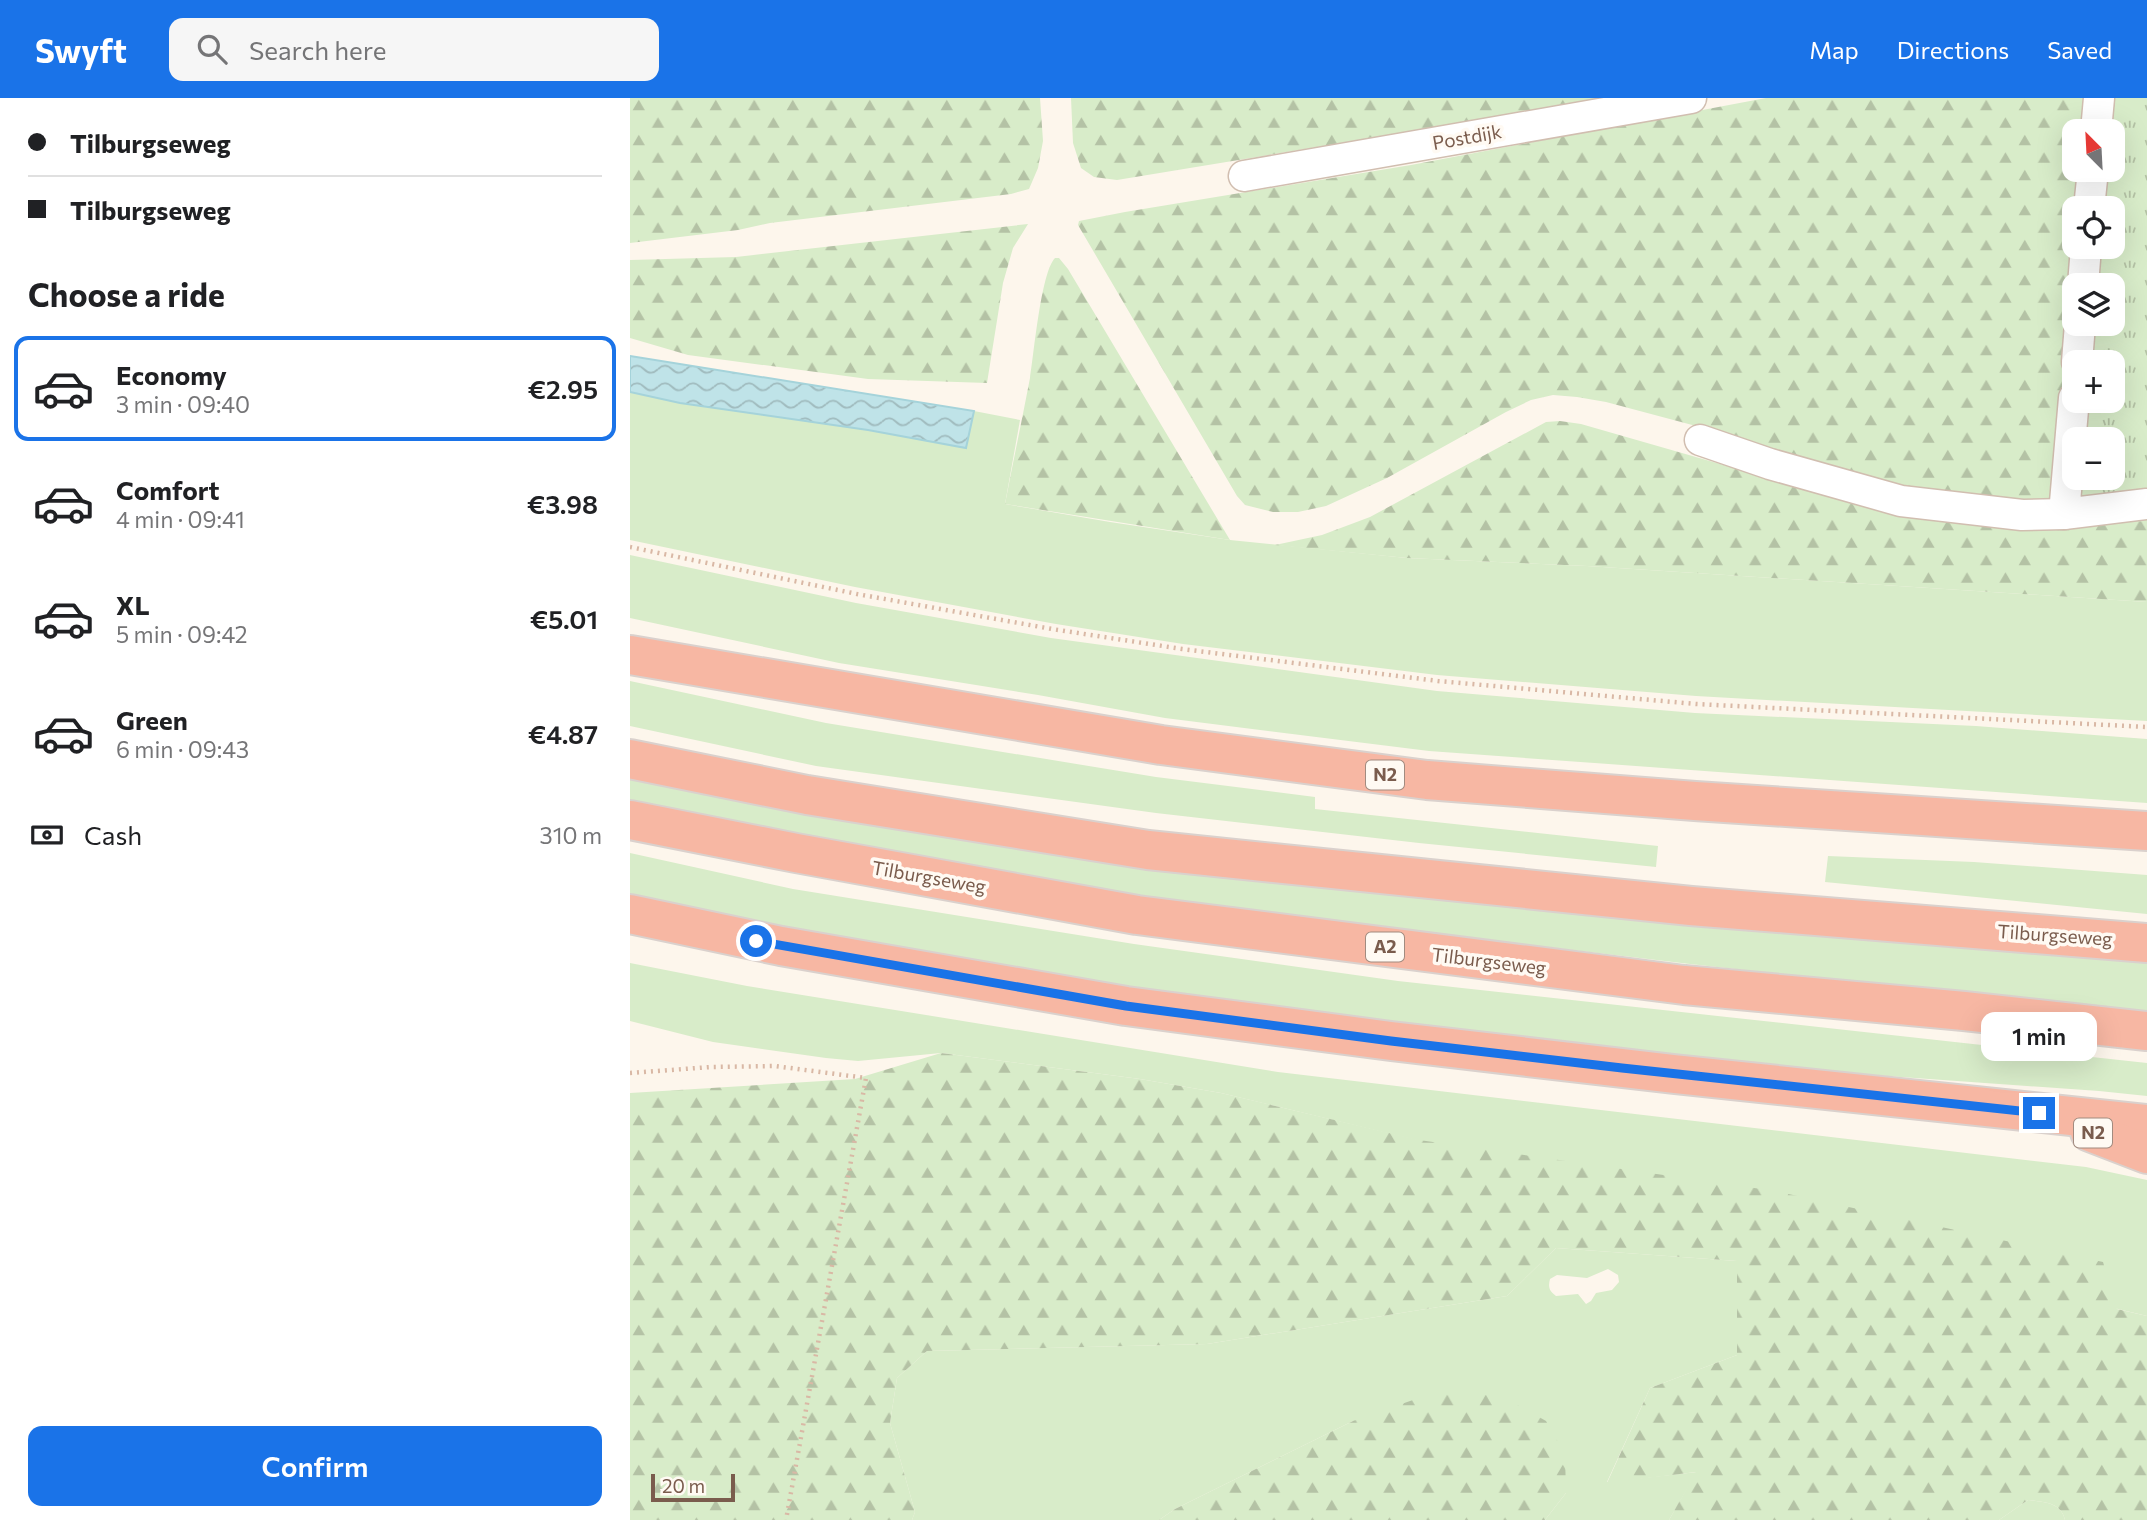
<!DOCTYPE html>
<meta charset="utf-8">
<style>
:root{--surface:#fff;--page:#f6f6f6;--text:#202124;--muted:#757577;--line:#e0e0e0;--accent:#1a73e8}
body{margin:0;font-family:Commissioner,sans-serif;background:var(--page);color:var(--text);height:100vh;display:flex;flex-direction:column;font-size:26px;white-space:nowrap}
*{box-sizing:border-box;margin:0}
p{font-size:23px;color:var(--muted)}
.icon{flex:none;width:38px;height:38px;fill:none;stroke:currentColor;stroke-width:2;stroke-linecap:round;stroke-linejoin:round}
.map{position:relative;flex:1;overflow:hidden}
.side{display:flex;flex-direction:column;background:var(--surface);width:630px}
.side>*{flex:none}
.guide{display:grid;align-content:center;height:154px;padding:0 28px;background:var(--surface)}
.needle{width:46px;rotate:336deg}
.fabs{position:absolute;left:1432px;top:21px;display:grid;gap:14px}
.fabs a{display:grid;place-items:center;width:63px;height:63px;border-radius:14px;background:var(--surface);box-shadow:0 7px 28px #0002;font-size:35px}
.scale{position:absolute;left:21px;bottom:18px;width:84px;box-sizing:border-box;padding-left:7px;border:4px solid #7a5c4d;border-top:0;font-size:19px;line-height:24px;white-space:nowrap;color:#7a5c4d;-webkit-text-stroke:5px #fffaf3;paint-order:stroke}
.end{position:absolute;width:32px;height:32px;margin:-16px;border:9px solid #1a73e8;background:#fff;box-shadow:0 0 0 4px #fff}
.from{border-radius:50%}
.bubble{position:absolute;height:49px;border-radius:14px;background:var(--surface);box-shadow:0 7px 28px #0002;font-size:23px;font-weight:600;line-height:49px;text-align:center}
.guide b{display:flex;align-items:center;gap:24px;height:66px;font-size:26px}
.guide b+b{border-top:2px solid var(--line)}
.guide i{width:18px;height:18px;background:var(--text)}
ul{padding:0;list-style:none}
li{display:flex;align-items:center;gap:21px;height:105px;margin:0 14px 10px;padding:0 14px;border:4px solid transparent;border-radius:14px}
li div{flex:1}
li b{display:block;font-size:26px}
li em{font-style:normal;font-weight:600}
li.on{border-color:var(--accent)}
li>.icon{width:63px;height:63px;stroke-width:1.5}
h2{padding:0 28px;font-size:32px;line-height:84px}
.pay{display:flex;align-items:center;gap:18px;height:77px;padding:0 28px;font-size:26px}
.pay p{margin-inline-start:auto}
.action{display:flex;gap:14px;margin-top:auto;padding:14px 28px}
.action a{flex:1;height:80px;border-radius:14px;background:var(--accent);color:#fff;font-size:28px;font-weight:600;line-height:80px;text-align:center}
header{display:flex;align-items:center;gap:42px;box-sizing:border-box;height:98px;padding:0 35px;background:var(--accent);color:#fff}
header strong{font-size:33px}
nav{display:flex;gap:38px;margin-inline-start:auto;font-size:24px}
.search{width:490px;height:63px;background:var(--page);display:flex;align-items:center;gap:18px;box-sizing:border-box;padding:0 24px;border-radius:14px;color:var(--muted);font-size:26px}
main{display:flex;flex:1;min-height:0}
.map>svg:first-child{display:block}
</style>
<header>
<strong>Swyft</strong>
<div class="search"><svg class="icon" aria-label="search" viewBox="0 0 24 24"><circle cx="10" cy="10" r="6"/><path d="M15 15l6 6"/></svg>Search here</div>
<nav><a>Map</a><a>Directions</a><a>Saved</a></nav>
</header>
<main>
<section class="side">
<div class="guide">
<b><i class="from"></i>Tilburgseweg</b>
<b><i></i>Tilburgseweg</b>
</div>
<h2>Choose a ride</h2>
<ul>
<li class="on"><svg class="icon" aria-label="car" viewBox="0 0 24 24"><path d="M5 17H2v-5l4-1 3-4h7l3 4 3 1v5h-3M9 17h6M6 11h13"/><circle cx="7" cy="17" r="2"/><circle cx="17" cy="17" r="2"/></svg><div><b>Economy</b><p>3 min · 09:40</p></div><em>€2.95</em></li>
<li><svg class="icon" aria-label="car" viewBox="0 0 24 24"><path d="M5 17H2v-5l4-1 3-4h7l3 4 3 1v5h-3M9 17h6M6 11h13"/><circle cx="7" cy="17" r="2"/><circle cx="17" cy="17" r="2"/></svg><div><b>Comfort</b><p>4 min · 09:41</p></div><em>€3.98</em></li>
<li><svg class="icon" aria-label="car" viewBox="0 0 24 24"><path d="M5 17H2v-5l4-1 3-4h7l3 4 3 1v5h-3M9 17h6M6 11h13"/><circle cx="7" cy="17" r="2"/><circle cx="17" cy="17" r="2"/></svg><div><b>XL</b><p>5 min · 09:42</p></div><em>€5.01</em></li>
<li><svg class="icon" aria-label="car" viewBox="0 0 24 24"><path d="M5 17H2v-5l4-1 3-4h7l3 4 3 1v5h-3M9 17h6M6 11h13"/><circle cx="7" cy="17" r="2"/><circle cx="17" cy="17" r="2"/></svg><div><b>Green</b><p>6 min · 09:43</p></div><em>€4.87</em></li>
</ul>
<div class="pay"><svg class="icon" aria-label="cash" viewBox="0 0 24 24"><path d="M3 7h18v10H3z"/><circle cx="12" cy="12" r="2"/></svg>Cash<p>310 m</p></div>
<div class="action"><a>Confirm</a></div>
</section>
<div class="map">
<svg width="1517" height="1422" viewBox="0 0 1517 1422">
<defs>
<pattern id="forest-firs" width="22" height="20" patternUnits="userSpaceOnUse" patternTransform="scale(1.75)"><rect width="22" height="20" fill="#d8ecc9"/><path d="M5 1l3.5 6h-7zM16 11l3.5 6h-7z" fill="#b4c2a5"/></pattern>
<pattern id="park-tufts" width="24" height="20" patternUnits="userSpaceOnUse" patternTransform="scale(1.75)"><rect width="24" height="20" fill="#d8ecc9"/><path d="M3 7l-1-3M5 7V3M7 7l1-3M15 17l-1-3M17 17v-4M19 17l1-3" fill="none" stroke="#b4c2a5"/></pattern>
<pattern id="water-waves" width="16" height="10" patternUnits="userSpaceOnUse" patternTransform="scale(1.75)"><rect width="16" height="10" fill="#bfe3e8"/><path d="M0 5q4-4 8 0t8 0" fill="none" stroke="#a0bbbe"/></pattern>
</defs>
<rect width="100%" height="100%" fill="#fdf6ec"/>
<g fill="#d8ecc9" fill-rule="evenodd">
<path d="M0 294 50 305 238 332 336 350 344 313 390 322 375 406 480 424 600 442 777 460 957 468 1517 504V623L1066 598 807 577 553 546 426 526 225 489 0 442Z"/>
<path d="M0 457 226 505 421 540 807 593 1065 615 1346 628 1517 641V705L799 653 535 620 408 597 209 565 0 520Z"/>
<path d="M0 583 196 625 526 679 685 699V711L1028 748 1026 769 789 745 526 715 186 668 0 628Z"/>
<path d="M0 679 517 769 782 799 1061 825 1517 863V914L1337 897 1060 866 775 832 514 798 173 740 0 703Z"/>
<path d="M0 755 163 791 504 846 768 883 1517 965V998L1469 993 1047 963 498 893 0 801Z"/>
<path d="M1198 758 1344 764 1517 777V816L1195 784Z"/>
<path d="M0 865 117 888 648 974 1456 1069 1517 1082V1218L591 995 510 981 311 955 228 963 196 960 83 944 0 923Z"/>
<path d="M926 1150 1107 1163V1257L1020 1290 977 1384 1067 1374 1039 1422H915L936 1395 723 1323 545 1411 529 1422H282L285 1414 260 1325 267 1280 297 1253 577 1246 877 1198ZM978 1171 988 1177 989 1184 982 1192 966 1195 961 1203 956 1206 948 1196 926 1198C919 1193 918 1189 920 1181L927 1177 957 1180Z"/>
<path d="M1398 1402C1414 1404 1431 1404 1435 1422H1369Z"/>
</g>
<g fill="url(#forest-firs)">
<path d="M0 0H410L413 43 408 70 399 91 381 96 140 125 108 132 0 145Z"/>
<path d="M441 0H983L487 82 464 79 451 70 443 45Z"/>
<path d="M1136 0H1464L1461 33H1444V72H1457L1453 110H1444V212L1426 396 1421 402 1409 406 1263 393 1066 328 976 304 947 299 923 297 901 302 876 314 757 380 696 408 668 414H643L615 407 607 398 448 127 449 123 495 114 781 67Z"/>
<path d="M398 126 383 150 373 185 357 285 238 281 58 257 0 240V162L106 159Z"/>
<path d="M425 160H429L438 171 600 442 375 406C383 364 392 322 400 280 404 256 411 174 425 160Z"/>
<path d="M930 323 951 326 1125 376 1300 415 1517 412V504L957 468 777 460 645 447 692 437 740 419 916 324Z"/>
<path d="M311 955 510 981 591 995 789 1042 1145 1093 1473 1164 1487 1211 1517 1218V1422H1435C1431 1404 1414 1404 1398 1402L1369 1422H1039L1066 1374 977 1385 1020 1290 1107 1257V1163L926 1150 877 1198 577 1246 297 1253 267 1280 260 1325 285 1414 282 1422H0V995L225 981Z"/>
<path d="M800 1296 870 1297 916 1323 935 1356 936 1395 915 1422H529L545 1411 723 1323Z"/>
</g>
<path fill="url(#park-tufts)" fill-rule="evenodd" d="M1466 0H1517V424L1430 417 1446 226H1482V187H1450L1453 149H1482V110H1456L1460 72H1482V33H1463ZM1444 264H1482V303H1444ZM1444 341H1482V380H1444Z"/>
<path fill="url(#water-waves)" stroke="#a5d3da" stroke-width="2" d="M0 258 344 313 336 350 238 332 50 305 0 294Z"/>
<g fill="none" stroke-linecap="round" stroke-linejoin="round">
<g stroke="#d1beb0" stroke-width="33">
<g id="street">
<path d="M1466 33 1469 0"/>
<path d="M614 78 1061 0"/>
<path d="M1459 110 1463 72"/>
<path d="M1453 187 1456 149"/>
<path d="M1447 264 1450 226"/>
<path d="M1444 300 1434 416 1517 406"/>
<path d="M1070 342 1140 366 1271 403 1392 417 1434 416"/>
</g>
</g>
<g stroke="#dad1cd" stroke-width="42">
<g id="highway">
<path d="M0 557 531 647 797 682 1065 703 1517 733"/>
<path d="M0 661 177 697 518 752 1061 808 1517 845"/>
<path d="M0 722 166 755 507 817 1054 887 1334 913 1517 933"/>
<path d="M0 816 151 848 496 908 761 943 1044 976 1517 1026"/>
<path d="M1460 1034 1517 1056"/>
</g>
</g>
<g stroke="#d9b8a5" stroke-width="4.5" stroke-dasharray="2 5" stroke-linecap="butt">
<path d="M0 449 227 496 422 531 552 551 808 583 1066 606 1517 629"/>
<path d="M0 975 81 969 145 968 236 980 156 1422"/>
</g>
<use href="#street" stroke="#fff" stroke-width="30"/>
<use href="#highway" stroke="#f7b7a3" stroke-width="38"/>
</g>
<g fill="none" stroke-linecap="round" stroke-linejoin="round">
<path stroke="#1a73e8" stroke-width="9" d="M126 843 496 908 761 943 992 970 1409 1015"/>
</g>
<g text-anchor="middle" stroke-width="7" stroke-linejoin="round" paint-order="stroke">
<g fill="#fffaf3" stroke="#a28b7f" stroke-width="2">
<rect x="736" y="662.5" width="38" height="29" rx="5"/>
<rect x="736" y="834.5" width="38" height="29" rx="5"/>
<rect x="1444" y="1020.5" width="38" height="29" rx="5"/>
</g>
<g font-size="18" font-weight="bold" fill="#7a5c4d">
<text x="755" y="683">N2</text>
<text x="755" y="855">A2</text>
<text x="1463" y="1041">N2</text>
</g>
<g font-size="19" fill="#7a5c4d" stroke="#fffaf3">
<text transform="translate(837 39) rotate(-10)" y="7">Postdijk</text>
<text transform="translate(299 779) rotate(10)" y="7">Tilburgseweg</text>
<text transform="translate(1425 837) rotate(4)" y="7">Tilburgseweg</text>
<text transform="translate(859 863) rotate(7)" y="7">Tilburgseweg</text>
</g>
</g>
</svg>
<div class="fabs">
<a><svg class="needle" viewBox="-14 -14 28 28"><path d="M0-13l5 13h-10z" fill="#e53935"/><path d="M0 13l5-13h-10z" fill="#757577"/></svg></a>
<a><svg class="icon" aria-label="locate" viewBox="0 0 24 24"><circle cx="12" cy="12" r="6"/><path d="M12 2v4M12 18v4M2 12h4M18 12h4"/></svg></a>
<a><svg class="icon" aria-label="layers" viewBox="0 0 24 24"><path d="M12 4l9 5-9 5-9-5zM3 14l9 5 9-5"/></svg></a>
<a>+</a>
<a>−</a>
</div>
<div class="scale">20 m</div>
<i class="end from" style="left:126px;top:843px"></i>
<i class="end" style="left:1409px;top:1015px"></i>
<div class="bubble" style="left:1351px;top:914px;width:116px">1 min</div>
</div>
</main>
